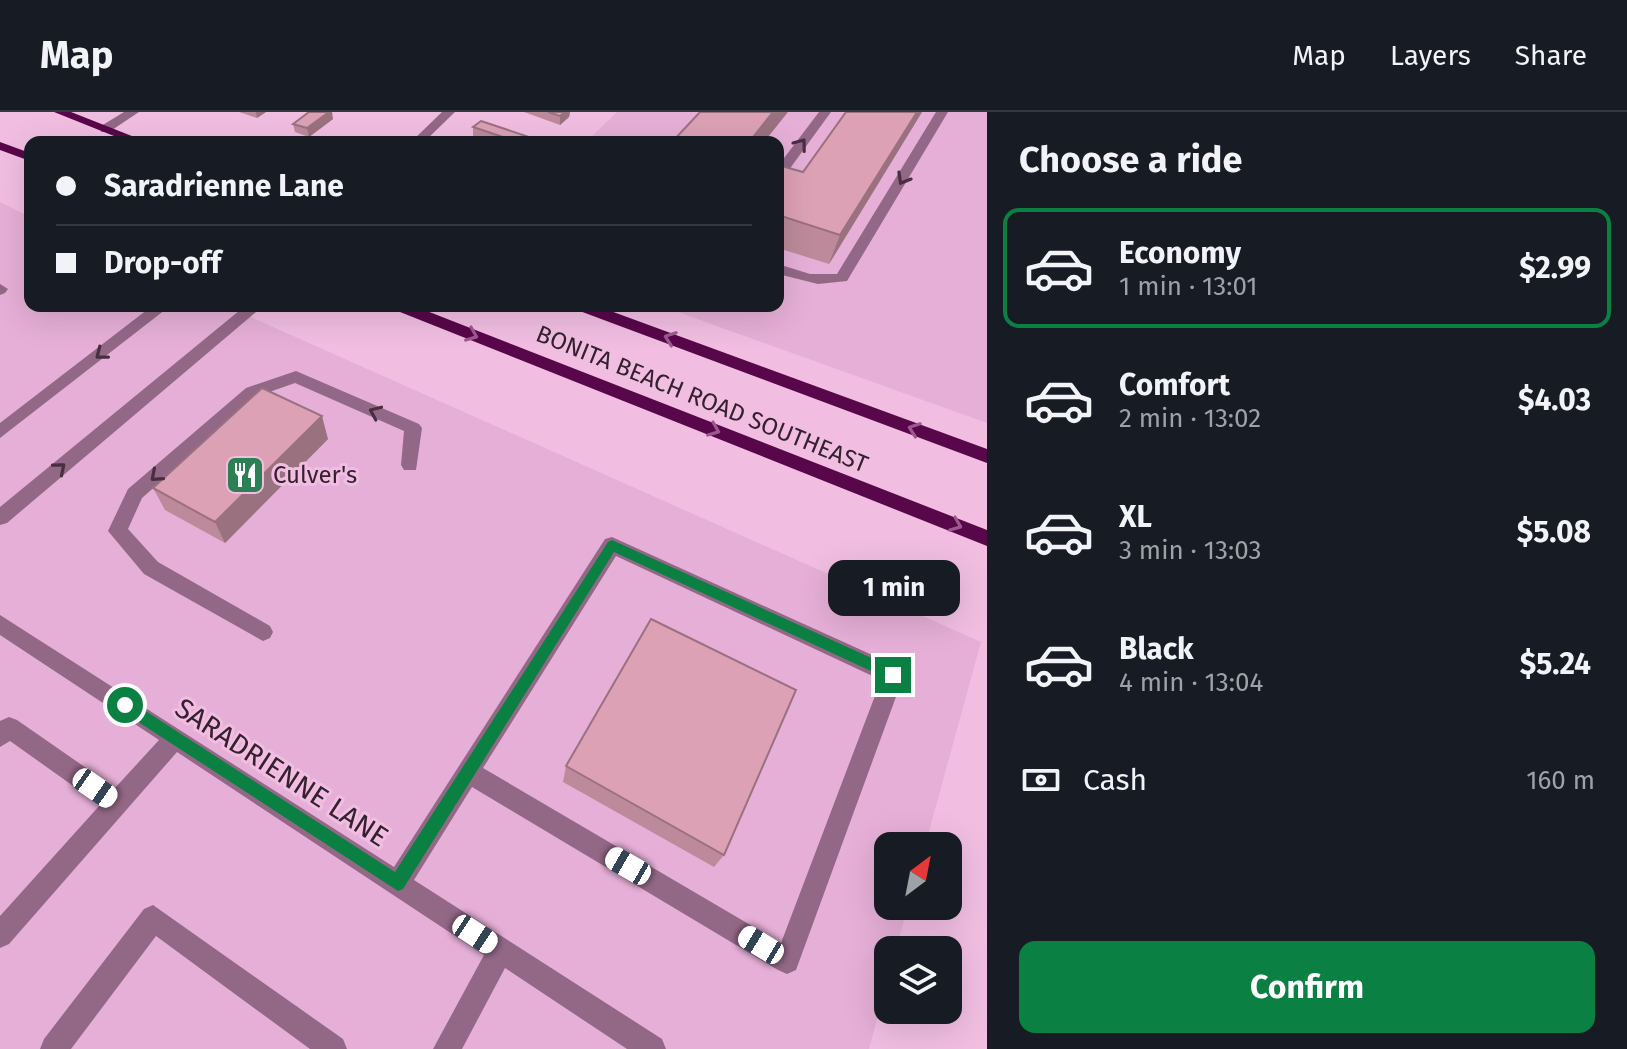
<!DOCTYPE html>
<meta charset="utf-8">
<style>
:root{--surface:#171b24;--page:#20242c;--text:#f1f3f6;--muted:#9ea1a6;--line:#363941;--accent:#0b8043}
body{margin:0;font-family:"Fira Sans",sans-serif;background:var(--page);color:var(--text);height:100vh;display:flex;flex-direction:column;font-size:30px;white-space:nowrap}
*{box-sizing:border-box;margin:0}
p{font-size:26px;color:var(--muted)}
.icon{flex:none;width:44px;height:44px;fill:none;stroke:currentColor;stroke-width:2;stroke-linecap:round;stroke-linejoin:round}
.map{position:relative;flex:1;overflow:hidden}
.details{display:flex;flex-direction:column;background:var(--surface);width:640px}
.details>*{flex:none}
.banner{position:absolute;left:24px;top:24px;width:760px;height:176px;border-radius:16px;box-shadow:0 8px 32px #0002;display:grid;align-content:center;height:176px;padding:0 32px;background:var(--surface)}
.needle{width:52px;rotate:32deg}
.fabs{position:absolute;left:874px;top:720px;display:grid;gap:16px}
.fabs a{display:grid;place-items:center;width:88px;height:88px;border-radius:16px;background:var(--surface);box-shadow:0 8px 32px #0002;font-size:40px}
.end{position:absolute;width:36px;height:36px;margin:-18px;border:10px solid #0b8043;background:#fff;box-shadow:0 0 0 4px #fff}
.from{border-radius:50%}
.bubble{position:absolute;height:56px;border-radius:16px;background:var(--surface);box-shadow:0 8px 32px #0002;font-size:26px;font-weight:700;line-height:56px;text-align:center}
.car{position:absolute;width:24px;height:48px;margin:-24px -12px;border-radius:10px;box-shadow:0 0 6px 2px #0007;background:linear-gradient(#fff 24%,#345 0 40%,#fff 0 76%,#345 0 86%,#fff 0)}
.banner b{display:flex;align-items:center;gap:28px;height:76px;font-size:30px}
.banner b+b{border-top:2px solid var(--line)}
.banner i{width:20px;height:20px;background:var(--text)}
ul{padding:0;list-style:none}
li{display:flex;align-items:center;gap:24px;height:120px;margin:0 16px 12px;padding:0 16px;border:4px solid transparent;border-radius:16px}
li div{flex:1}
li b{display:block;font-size:30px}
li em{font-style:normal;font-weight:700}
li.on{border-color:var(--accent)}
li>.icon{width:72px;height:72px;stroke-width:1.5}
h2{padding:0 32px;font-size:36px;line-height:96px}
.pay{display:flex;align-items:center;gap:20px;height:88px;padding:0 32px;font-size:30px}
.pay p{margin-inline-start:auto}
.cta{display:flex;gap:16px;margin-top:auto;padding:16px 32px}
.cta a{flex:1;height:92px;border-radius:16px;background:var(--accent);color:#fff;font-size:32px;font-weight:700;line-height:92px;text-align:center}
header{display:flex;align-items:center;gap:48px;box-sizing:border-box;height:112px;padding:0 40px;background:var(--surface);border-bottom:2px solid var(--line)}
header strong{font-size:38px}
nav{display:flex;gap:44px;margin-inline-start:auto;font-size:28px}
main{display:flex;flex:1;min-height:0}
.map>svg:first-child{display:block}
</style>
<header>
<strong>Map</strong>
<nav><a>Map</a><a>Layers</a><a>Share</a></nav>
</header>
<main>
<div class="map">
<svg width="987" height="937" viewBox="0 0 987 937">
<rect width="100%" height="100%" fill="#f1bee2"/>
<g fill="#e6afd7">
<path d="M617 0H987V311L661 194H778V30H586Z"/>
<path d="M0 90 30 105V194H226L981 530 925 734H888V794H908L896 838H888V868L869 937H0Z"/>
</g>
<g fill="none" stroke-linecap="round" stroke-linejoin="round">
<g fill="#936887" fill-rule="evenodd">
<path d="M124 0H139L109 20H101V14Z"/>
<path d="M442 0H455L424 30H411Z"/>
<path d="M819 0H831L783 66 778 67V54Z"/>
<path d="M936 0H948L847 169 818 172 778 162V152L810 162H837Z"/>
<path d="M0 172 8 177 5 181 0 183Z"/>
<path d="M152 194H170L0 326V311Z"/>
<path d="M245 194H263L7 411 0 413V395Z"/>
<path d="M296 259 419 312 422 316 416 358H404L401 353 404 319 295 271 258 284 142 386 128 417 158 450 270 514 273 520 270 526 263 529 144 462 108 419 128 377 246 276Z"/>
<path d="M612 425 901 556 904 563 796 858 787 862 778 858 472 675 414 768 662 927 666 937H627L505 856 462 937H433L484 843 177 640 9 832 0 836V804L100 693 10 629 0 635V609L9 605 17 608 115 676 159 628 0 523V503L394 755 605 427ZM616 444 881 568 781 831 483 656Z"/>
<path d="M153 793 343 927 347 937H310L156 824 71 937H40L44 927 144 797Z"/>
</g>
<g fill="#58074a" fill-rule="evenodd">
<path d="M54 0H71L147 30H129Z"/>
<path d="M0 30 30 41V49L0 38Z"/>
<path d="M392 194H414L987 418V434L395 198Z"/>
<path d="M574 194H597L987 337V351L577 198Z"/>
</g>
</g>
<g fill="#bd8a9c">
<path d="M239 0H266L257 6Z"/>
<path d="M524 0H570L569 5 560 13Z"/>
<path d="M922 0 829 152 778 136V53L803 60Z"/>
<path d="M333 7 309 25 295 20 293 12Z"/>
<path d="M473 15 535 27V30H492L473 24Z"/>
<path d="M328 327 225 431 165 398 153 376Z"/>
<path d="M566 654 724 743 714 755 563 670Z"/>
</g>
<g fill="#9a717f">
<path d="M256 0H266L257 6Z"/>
<path d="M329 0H332L333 7 309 25 307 16Z"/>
<path d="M565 0H570L569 5 560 13V4Z"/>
<path d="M773 0H788L764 30H749Z"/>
<path d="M917 0H922L829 152 840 123Z"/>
<path d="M322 304 328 327 225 431 215 410Z"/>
</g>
<g fill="#dca1b5" stroke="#9a717f" stroke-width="2">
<path d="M309 0H329L307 16 293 12Z"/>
<path d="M548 0H565L560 4Z"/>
<path d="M700 0H773L749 30H672Z"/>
<path d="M846 0H917L840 123 778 103V53L803 60Z"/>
<path d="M481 9 535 27 531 30H518L473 15Z"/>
<path d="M262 276 322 304 215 410 153 376Z"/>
<path d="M651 507 796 578 724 743 566 654Z"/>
</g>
<defs><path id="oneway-chevron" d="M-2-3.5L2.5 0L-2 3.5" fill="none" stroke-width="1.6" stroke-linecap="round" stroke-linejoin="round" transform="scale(2)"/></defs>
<g stroke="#472f41">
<use href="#oneway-chevron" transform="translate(801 32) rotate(-53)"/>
<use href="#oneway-chevron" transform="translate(903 67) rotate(120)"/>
<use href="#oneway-chevron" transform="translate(101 242) rotate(142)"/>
<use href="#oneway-chevron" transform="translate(375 300) rotate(-156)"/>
<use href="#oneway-chevron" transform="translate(60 356) rotate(-40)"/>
<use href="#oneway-chevron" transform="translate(156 364) rotate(139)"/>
</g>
<g stroke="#9d598e">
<use href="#oneway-chevron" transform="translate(472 223) rotate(22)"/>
<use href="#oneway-chevron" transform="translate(670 226) rotate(-160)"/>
<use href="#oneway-chevron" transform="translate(914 317) rotate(-160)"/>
<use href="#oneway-chevron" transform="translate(714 318) rotate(22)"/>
<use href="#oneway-chevron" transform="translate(956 413) rotate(22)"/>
</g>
<path fill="#0b8043" d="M612 428 898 558V567H888L614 440 403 777 398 779 120 598 117 593 125 587 130 589 395 760 608 430Z"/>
<defs>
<g id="restaurant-square" transform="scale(2)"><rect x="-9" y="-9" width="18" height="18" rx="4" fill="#2b8154" stroke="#f1bee2"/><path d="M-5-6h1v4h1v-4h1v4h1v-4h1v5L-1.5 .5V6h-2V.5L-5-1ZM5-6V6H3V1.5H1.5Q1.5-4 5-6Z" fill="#fff"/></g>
</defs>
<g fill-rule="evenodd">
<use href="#restaurant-square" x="245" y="363"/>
</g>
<g text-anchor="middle" stroke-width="6" stroke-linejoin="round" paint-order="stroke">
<g font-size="24" fill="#34212f" stroke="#f1bee2">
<text transform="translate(702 287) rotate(22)" y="8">BONITA BEACH ROAD SOUTHEAST</text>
</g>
<g font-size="24" fill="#34212f" stroke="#f1bee2" text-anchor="start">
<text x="273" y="371">Culver's</text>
</g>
<g font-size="28" fill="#34212f" stroke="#f1bee2">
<text transform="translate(282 660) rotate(33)" y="10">SARADRIENNE LANE</text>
</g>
</g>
</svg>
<div class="fabs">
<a><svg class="needle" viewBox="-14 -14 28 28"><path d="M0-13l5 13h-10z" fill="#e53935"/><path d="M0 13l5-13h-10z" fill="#9ea1a6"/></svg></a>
<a><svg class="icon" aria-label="layers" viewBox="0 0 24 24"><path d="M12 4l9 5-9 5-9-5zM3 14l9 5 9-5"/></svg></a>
</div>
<i class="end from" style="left:125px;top:593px"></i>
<i class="end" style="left:893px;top:563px"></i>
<div class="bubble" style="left:828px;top:448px;width:132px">1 min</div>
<i class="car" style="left:95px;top:676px;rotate:125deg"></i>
<i class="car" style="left:628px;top:754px;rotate:300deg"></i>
<i class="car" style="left:475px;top:822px;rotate:123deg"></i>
<i class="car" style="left:761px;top:833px;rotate:301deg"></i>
<div class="banner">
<b><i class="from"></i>Saradrienne Lane</b>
<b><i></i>Drop-off</b>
</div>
</div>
<section class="details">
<h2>Choose a ride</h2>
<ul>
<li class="on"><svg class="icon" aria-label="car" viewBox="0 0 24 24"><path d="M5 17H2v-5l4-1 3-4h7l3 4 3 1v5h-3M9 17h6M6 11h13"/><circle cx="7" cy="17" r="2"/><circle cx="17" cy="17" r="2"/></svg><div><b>Economy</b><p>1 min · 13:01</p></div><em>$2.99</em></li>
<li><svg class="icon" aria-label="car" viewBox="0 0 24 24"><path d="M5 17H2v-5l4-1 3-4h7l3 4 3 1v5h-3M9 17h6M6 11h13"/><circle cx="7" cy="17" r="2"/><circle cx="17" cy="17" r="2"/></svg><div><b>Comfort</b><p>2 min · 13:02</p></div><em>$4.03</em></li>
<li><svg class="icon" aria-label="car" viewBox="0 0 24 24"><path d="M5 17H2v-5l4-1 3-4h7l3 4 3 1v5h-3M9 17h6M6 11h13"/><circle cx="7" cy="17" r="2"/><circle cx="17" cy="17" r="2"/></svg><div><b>XL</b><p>3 min · 13:03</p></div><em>$5.08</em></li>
<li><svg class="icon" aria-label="car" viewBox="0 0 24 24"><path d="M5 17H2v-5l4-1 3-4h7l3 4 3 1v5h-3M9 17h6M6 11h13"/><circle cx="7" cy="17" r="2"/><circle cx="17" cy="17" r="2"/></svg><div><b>Black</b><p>4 min · 13:04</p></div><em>$5.24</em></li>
</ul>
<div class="pay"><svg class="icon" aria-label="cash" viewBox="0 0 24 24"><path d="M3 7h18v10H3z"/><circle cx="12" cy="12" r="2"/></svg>Cash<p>160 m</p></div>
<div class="cta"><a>Confirm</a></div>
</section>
</main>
